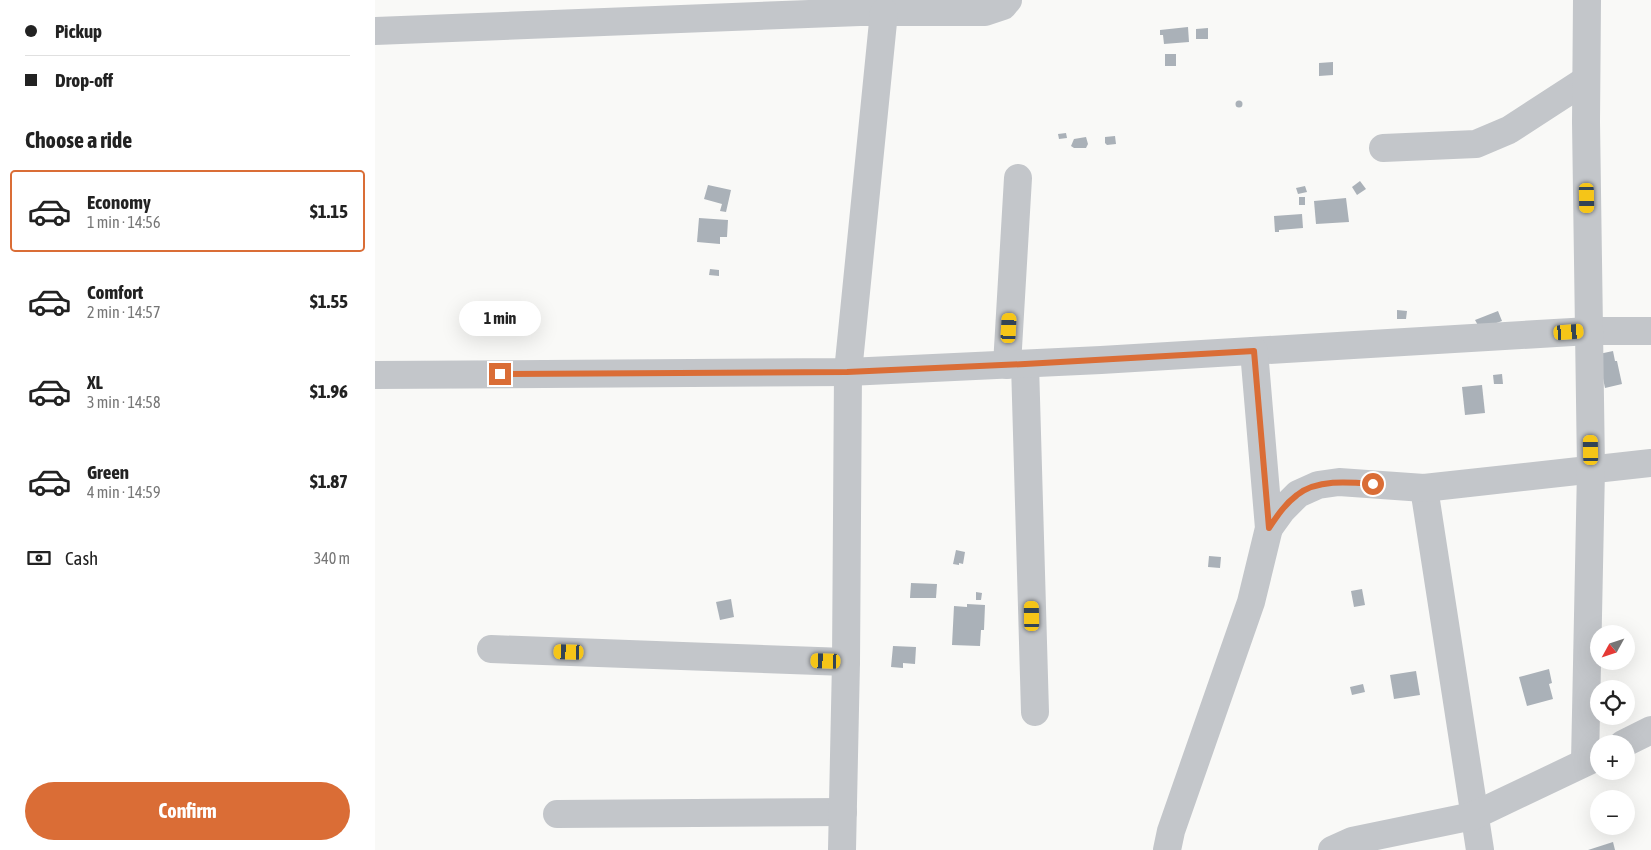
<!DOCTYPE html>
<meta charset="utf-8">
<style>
:root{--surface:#fff;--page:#f2f2f2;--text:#222;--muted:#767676;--line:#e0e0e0;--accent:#da6d36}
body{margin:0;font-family:"Asap Condensed",sans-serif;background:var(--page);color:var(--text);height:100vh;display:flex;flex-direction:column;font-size:19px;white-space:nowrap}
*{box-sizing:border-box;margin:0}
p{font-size:16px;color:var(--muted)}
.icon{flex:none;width:28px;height:28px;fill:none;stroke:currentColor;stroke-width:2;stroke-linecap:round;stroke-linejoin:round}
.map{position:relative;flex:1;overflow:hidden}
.drawer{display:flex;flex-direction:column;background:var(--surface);width:375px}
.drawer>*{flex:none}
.guide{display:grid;align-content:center;height:110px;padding:0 25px;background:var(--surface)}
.needle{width:32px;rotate:230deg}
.buttons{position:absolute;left:1215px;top:625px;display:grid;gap:10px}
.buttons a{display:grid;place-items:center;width:45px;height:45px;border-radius:50%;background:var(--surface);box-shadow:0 5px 20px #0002;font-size:25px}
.end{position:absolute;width:22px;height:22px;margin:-11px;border:6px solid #da6d36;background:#fff;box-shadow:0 0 0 2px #fff}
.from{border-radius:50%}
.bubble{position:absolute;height:35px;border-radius:18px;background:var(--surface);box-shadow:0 5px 20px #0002;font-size:16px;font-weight:700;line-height:35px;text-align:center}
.car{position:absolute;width:15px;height:30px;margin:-15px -8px;border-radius:6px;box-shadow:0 0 4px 1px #0007;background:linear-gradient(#f5c518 24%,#345 0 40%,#f5c518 0 76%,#345 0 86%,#f5c518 0)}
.guide b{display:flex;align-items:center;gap:18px;height:48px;font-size:19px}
.guide b+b{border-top:1px solid var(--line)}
.guide i{width:12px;height:12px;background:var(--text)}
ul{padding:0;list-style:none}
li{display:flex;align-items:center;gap:15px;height:82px;margin:0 10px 8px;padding:0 15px;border:2px solid transparent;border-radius:5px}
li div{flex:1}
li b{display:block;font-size:19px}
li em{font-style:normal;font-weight:700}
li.current{border-color:var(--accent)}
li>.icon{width:45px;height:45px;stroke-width:1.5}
h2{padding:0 25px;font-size:22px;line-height:60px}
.pay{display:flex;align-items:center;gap:12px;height:55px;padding:0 25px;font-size:19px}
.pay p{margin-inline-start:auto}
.primary-button{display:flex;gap:10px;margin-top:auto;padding:10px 25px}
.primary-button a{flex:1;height:58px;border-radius:30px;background:var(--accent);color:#fff;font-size:20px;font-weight:700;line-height:58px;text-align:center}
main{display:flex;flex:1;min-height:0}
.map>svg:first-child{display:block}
</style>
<main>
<section class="drawer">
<div class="guide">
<b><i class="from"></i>Pickup</b>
<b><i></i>Drop-off</b>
</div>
<h2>Choose a ride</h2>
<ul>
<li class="current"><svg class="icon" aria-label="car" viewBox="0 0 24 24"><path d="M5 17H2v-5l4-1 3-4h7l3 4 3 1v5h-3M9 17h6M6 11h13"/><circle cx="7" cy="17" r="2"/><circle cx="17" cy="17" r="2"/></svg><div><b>Economy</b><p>1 min · 14:56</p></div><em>$1.15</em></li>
<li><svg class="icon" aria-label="car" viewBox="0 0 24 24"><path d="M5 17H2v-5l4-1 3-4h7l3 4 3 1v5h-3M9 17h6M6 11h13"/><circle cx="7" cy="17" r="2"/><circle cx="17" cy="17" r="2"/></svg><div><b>Comfort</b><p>2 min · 14:57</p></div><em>$1.55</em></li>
<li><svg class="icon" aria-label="car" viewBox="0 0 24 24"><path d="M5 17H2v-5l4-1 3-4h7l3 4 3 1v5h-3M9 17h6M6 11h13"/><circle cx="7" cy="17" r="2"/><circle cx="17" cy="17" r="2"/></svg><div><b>XL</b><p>3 min · 14:58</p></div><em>$1.96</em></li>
<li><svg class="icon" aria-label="car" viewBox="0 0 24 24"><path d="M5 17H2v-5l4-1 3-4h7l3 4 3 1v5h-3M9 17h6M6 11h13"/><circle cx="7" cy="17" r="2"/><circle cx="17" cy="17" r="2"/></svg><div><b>Green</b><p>4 min · 14:59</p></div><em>$1.87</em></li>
</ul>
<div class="pay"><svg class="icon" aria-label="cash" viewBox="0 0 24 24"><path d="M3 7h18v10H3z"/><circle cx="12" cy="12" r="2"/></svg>Cash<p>340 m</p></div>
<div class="primary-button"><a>Confirm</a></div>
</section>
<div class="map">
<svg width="1276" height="850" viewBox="0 0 1276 850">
<rect width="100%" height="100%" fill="#f9f9f7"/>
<g fill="#aab1b8">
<path d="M813 27 814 42 789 44 788 35H785V30Z"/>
<path d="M833 28V39H821V29Z"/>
<rect x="790" y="54" width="11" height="12"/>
<path d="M958 62V75L944 76V63Z"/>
<circle cx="864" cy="104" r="3.5"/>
<path d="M691 133 692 138 684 139 683 134Z"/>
<path d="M740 136 741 144 732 145 730 143V137Z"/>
<path d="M711 137 713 144 711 148H699L696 146 699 139Z"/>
<path d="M985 181 991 189 982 195 977 187Z"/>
<path d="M333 185 356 190 351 212 345 211 347 204 329 199Z"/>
<path d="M930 186 932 192 923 194 921 188Z"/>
<rect x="924" y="197" width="6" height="8"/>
<path d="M971 198 974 222 941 224 939 201Z"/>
<path d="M927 214 928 228 904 230V232H900L899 216Z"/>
<path d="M324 218 353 220 352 237H345V244L322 242Z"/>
<path d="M335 269 344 270V276L334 275Z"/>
<path d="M1022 310 1032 311 1031 319H1022Z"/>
<path d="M1123 311 1127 321 1105 329 1100 320Z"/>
<path d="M1238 351 1240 361H1242L1247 384 1230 388 1225 364 1224 354Z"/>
<path d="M1127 374 1128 384H1119L1118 375Z"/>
<path d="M1107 385 1110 413 1090 415 1087 387Z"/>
<path d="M581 550 590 552 588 564 584 563V565L578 564Z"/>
<path d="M834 556 846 557 845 568 833 567Z"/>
<path d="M536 583 562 584 561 598H535Z"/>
<path d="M987 589 990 605 979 607 976 591Z"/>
<path d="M601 592 607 593 606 600H601Z"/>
<path d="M356 599 359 617 345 620 341 602Z"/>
<path d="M592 604 610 605 609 630H606L605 646 577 645 579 606 592 607Z"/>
<path d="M518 646 541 647 540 664 528 663V668L516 667Z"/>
<path d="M1174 669 1177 683 1174 684 1178 699 1152 706 1144 677Z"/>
<path d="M1041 671 1045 695 1019 699 1015 675Z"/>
<path d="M988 684 990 692 977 695 975 687Z"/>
<path d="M1238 842 1240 850H1213Z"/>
</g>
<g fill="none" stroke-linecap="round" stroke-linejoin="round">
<g stroke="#c3c6ca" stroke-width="28">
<path d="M0 31 485 12H610L628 6 633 0"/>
<path d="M1008 148 1101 144 1134 130 1211 80"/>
<path d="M650 364 660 712"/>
<path d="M632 365 643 178"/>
<path d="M0 375 473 372 726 360 1214 331H1276"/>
<path d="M1049 488 1105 850"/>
<path d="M894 528 907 510 923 494 943 485 964 482 1049 488 1276 463"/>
<path d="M116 649 471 662"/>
<path d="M1248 744 1276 730"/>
<path d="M1210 762 1216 469 1211 122 1212 0"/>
<path d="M182 814 468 812"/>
<path d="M467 850 471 662 473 372 509 12"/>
<path d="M792 850 796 831 876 602 894 528 879 351"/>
<path d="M957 850 977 841 1098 816 1224 756"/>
</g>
</g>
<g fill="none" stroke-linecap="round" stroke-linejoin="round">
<path stroke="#da6d36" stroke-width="6" d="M125 374 472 372 650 364 879 351 894 528C902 516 910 504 922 495 942 479 974 482 998 484"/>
</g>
</svg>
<div class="buttons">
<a><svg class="needle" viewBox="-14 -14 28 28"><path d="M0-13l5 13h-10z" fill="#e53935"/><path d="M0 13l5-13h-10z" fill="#767676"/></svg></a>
<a><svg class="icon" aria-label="locate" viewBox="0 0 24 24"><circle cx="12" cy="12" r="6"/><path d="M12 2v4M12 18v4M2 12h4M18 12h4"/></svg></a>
<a>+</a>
<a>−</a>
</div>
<i class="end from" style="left:998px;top:484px"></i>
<i class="end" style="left:125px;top:374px"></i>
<div class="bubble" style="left:84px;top:301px;width:82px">1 min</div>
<i class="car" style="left:1212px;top:198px;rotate:179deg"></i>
<i class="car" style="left:634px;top:328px;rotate:3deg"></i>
<i class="car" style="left:1194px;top:332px;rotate:86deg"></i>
<i class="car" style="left:1216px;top:450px;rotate:359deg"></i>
<i class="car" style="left:657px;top:616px;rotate:359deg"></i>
<i class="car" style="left:194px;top:652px;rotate:272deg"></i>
<i class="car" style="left:451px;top:661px;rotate:272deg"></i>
</div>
</main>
